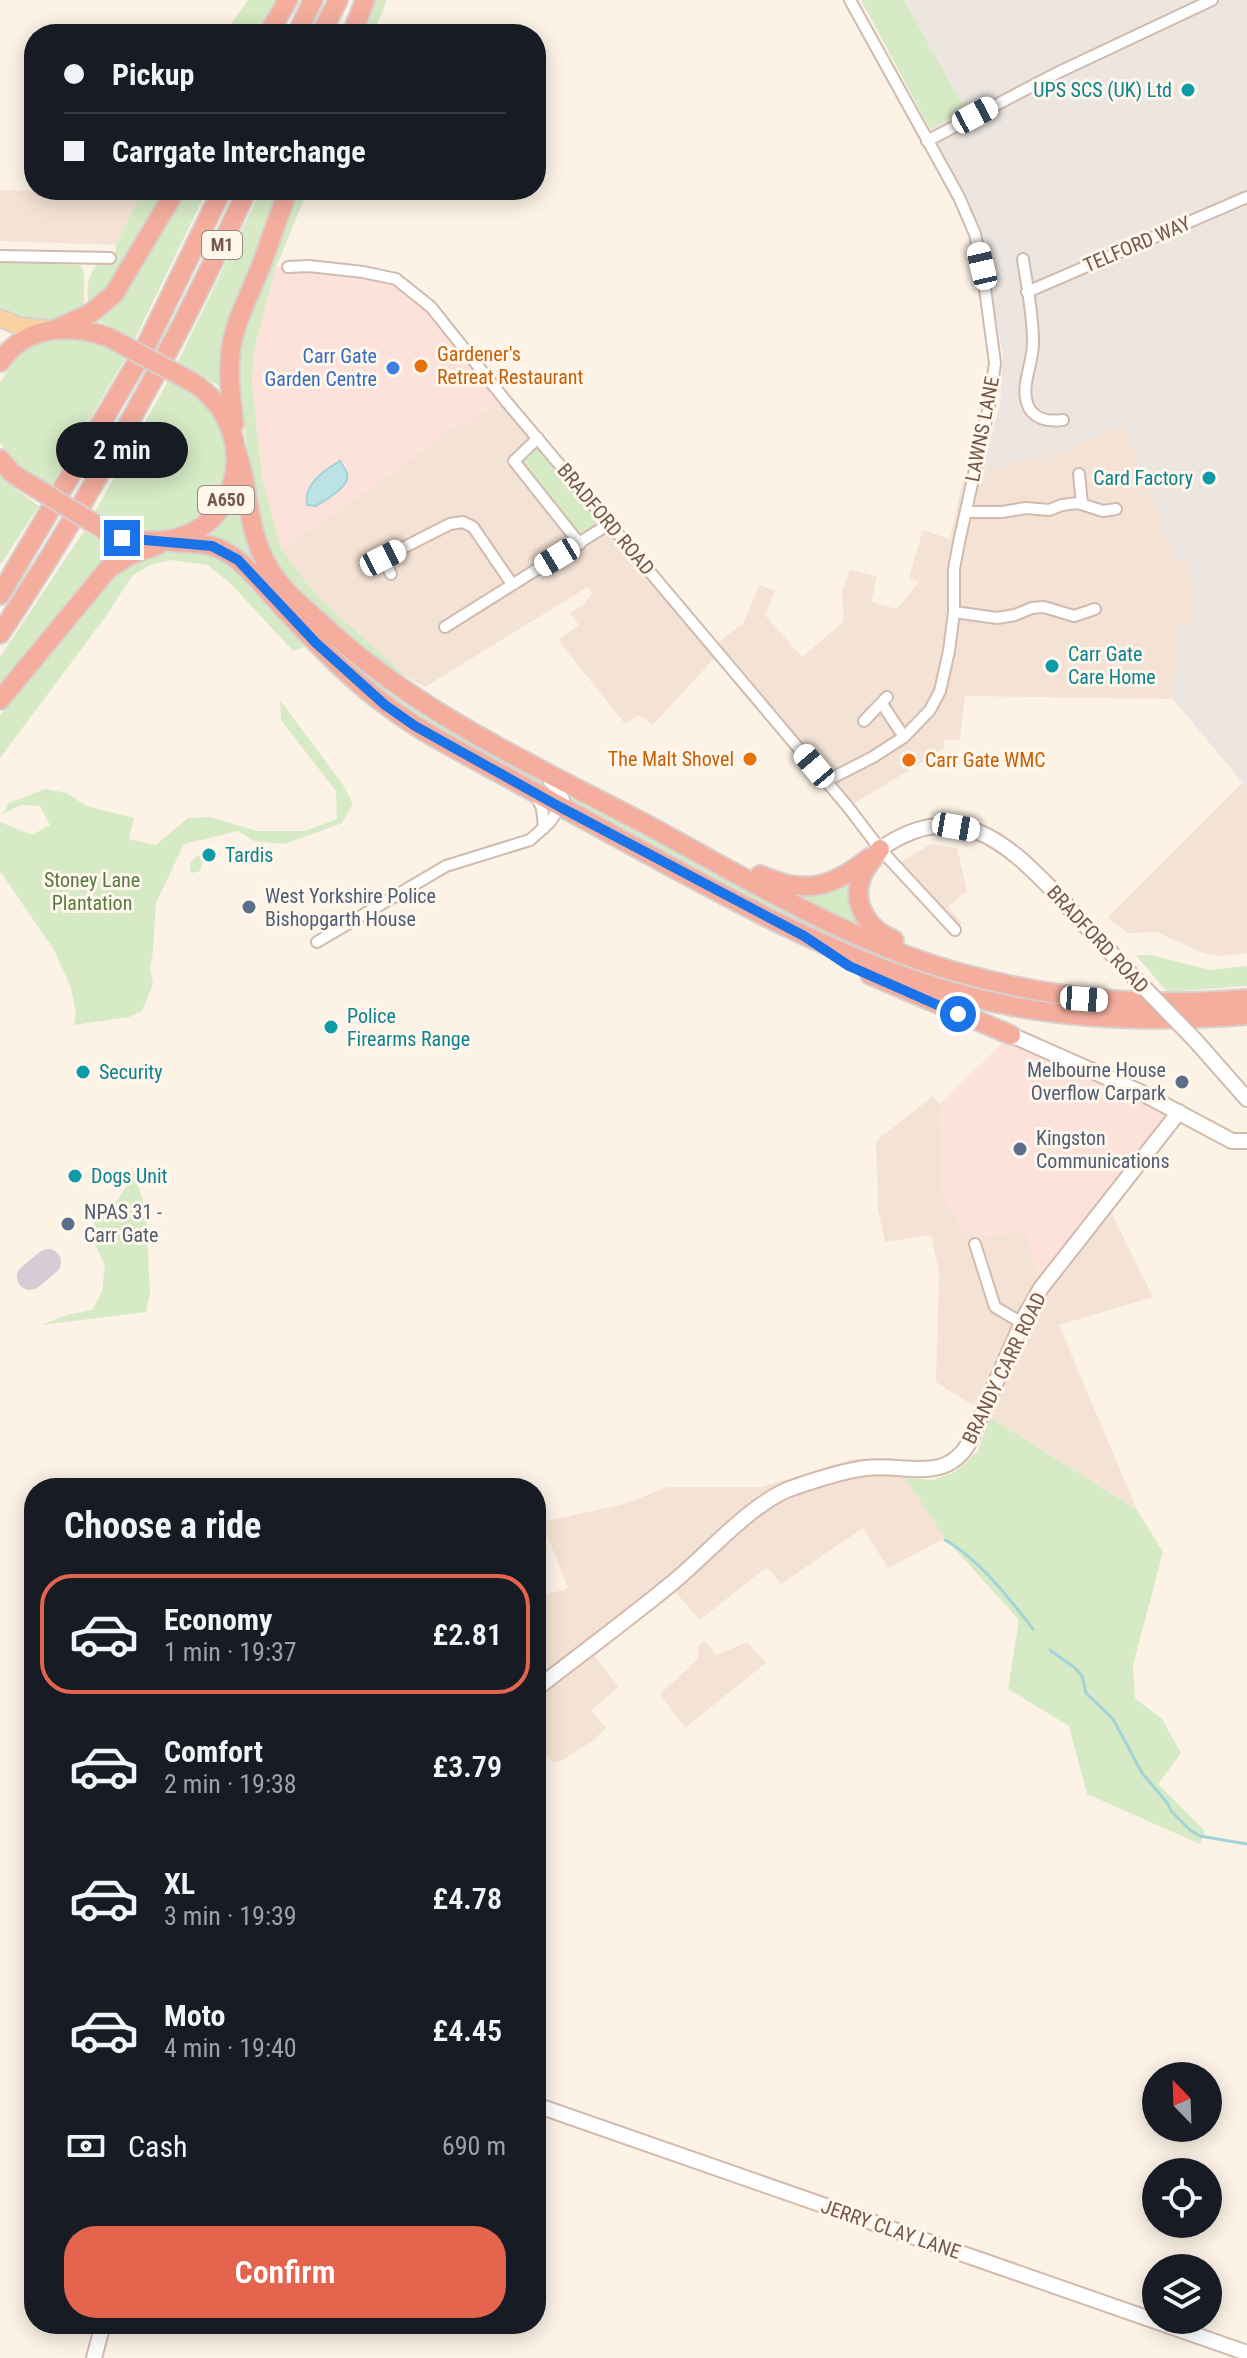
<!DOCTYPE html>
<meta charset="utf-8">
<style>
:root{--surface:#171b24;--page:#242831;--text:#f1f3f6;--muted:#9ea1a6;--line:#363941;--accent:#e4644e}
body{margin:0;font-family:"Roboto Condensed",sans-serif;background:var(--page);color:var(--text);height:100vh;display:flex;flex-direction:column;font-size:30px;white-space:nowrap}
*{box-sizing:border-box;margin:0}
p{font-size:26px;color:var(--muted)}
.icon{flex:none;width:44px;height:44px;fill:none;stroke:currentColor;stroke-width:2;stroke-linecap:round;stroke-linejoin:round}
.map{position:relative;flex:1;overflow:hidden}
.drawer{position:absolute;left:24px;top:1478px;width:522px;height:856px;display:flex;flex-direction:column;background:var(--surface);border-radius:32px;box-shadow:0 4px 20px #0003}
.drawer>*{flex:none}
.guide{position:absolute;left:24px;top:24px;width:522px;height:176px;border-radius:32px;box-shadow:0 4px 20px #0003;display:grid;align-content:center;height:176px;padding:0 40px;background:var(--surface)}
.needle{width:52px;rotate:337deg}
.buttons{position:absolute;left:1142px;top:2062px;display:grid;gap:16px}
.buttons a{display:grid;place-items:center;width:80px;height:80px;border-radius:50%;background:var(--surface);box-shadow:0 4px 20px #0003;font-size:40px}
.end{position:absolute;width:36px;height:36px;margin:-18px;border:10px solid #1a73e8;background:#fff;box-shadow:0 0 0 4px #fff}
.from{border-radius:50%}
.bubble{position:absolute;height:56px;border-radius:28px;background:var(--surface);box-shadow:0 4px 20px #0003;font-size:26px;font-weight:600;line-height:56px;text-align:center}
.car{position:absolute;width:24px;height:48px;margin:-24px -12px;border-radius:10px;box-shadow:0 0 6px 2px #0007;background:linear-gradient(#fff 24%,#345 0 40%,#fff 0 76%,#345 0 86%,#fff 0)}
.guide b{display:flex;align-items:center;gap:28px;height:76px;font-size:30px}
.guide b+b{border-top:2px solid var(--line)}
.guide i{width:20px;height:20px;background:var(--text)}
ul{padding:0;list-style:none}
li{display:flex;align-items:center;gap:24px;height:120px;margin:0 16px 12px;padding:0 24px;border:4px solid transparent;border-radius:32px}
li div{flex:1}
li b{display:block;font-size:30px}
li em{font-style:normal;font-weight:600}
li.on{border-color:var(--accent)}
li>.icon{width:72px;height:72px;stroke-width:1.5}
h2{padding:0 40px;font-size:36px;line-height:96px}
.pay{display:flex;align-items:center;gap:20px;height:88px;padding:0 40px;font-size:30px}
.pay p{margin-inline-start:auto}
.primary-button{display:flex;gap:16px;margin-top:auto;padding:16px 40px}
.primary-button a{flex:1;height:92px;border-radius:32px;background:var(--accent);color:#fff;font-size:32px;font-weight:600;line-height:92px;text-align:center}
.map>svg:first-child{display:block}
</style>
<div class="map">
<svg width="1247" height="2358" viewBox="0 0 1247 2358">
<rect width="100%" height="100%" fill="#fcf2e6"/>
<g fill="#f4e3d5">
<path d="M0 190 142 192 116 245 0 241Z"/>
<path d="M505 400 713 647 744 622 759 585 775 590 765 615 802 657 844 621 842 592 850 570 877 576 871 602 897 609 919 582 909 578 923 530 950 539 964 475 982 472 1032 456 1034 463 1123 424 1176 561H1188L1196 621 1188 626 1178 624 1173 699 965 696 960 740H944V749L848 807 718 654 653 725 639 715 625 724 558 640 579 625 570 613 583 605 592 593 588 587 425 687 407 677 317 596 281 549 406 464 444 432Z"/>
<path d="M1242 783 1247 788V953L1219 956 1203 953 1156 932 1128 933 1107 918Z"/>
<path d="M931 844 957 848 967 891 948 907 962 923 955 930 896 865Z"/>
<path d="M933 1096 940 1104 942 1194 970 1241 1107 1204 1153 1297 1059 1325 1137 1510 936 1382 939 1272 931 1235 885 1242 878 1209 876 1141Z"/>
<path d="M892 1458 945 1538 888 1568 863 1528 781 1584 767 1567 700 1620 675 1592 594 1655 619 1687 591 1710 606 1728 591 1742 561 1761 553 1762 536 1749V1598L568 1588 542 1522 624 1504 668 1487H762L853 1459Z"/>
<path d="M705 1641 716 1655 747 1642 766 1663 685 1728 660 1694 697 1660 699 1645Z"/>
</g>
<g fill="#fce2da">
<path d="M309 266 396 279 431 307 505 400 469 422 444 432 406 464 281 549 262 479 252 383 254 350 276 267Z"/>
<path d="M1011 1035 1179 1112 1041 1288 1025 1229 970 1242 942 1194 940 1104Z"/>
</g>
<path fill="#ece5e0" d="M904 0H1247V788L1173 699 1178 624 1188 626 1196 621 1188 561H1176L1123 425 1033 463 1031 457 982 472 1000 404 1003 354 991 292 988 244 930 129 966 111Z"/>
<g fill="#d6eac5">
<path d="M248 0H276L256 34H224Z"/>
<path d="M376 0H387L373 34H363Z"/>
<path d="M861 0H904L966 111 930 129Z"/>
<path d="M143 190H164L114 275 116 282 90 307C85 293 87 275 98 264L109 265 115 255 116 245Z"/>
<path d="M182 190H207L135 339 99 321 96 316Z"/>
<path d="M261 190H282L225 335 220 368 221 387 178 362Z"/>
<path d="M300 190H308L276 267 254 350 252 383 262 479 281 549 317 596 407 677 378 661 280 574 255 519 238 374 240 337Z"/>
<path d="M0 260 80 265C89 278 80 295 86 309 55 321 30 328 0 308Z"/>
<path d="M72 337 97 341 126 357 51 486 26 473 24 474 10 459 0 442V383L15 359 29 347 49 340Z"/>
<path d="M169 379C185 387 203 395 215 410 228 428 229 447 225 469 218 508 198 526 158 531 147 532 132 534 121 530 112 526 103 519 94 514Z"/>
<path d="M538 438 609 524 580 544 514 461Z"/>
<path d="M0 471 16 485 15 489 39 506 0 565Z"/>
<path d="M238 494 255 554 459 733 487 753 551 787 546 792 459 747 371 685 227 543 207 535C221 523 231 512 238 494Z"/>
<path d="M84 531 121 550 108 559 0 690V657Z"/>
<path d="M169 550C180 551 195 550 206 552 239 560 282 621 305 647L293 651 231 584 208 565 171 560 152 564 132 576 106 616 0 758V716L99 592 108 575 155 553Z"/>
<path d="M280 700 343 785 353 804 342 823 285 844 254 841 238 831 184 844 156 903 153 951 150 968 153 984 142 1011 129 1017 74 1025 76 1014 71 988 54 950 0 871V822L32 835 50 825 40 806 21 805 3 814 9 803 45 789 67 793 86 806 134 818 129 839 156 845 188 818 210 817 257 831H305L337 819 336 791 281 720Z"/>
<path d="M564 789 812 920 1107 1007 1149 1015 1039 1005 916 974 780 917 567 803Z"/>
<path d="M205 850H212L216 859 212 864 202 863 200 871 192 873 190 870V862Z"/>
<path d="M852 880 865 931 793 896 794 894Z"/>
<path d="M1136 955H1151L1210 970 1247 966V986L1167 992Z"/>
<path d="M134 1171 146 1212 150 1294 146 1312 41 1325 67 1315 92 1310 102 1292 105 1265 92 1239 95 1216C117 1207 124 1191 134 1171Z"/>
<path d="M990 1417 1137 1510 1163 1552 1133 1665 1135 1698 1162 1719 1181 1753 1158 1784 1205 1831 1200 1844 1087 1794 1069 1726 1008 1689 1019 1620 945 1538 905 1478 933 1480 955 1472 978 1451Z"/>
</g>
<path fill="#bbe2e5" stroke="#a1d3d7" stroke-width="2" d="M340 461C342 465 345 468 347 473 351 487 326 499 316 506L307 505C303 485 324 470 340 461Z"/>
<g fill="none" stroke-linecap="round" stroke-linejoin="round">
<g stroke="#a1d3d7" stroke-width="3">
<path d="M945 1540C979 1559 1009 1598 1033 1629"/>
<path d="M1050 1650 1075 1668 1082 1676 1086 1693 1113 1719 1142 1773 1168 1804 1171 1811 1190 1830 1200 1836 1247 1844"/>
</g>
<path stroke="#d8cbd6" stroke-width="26" d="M30 1277 48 1262"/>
<g stroke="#d0bbaf" stroke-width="14">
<g id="street">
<path d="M927 141 1059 72 1212 0"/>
<path d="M0 256 110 258"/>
<path d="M1023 259C1027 286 1033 314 1033 341 1034 360 1021 384 1027 403 1032 419 1048 422 1063 420"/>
<path d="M288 267 309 266 363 272 396 279 431 307 505 400 848 807 880 849 955 930"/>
<path d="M1027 292 1247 197"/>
<path d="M538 438 514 461 580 544"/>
<path d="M1079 474 1082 504"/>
<path d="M966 512H1002L1026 508 1049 510 1062 505 1078 503 1103 511 1116 509"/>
<path d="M391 574 383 558 450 524 463 522 473 527 512 584"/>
<path d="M954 612 997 618 1015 615 1032 608 1044 607 1074 616 1095 609"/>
<path d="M445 627 609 524"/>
<path d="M882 704 904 737"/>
<path d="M864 721 887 697"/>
<path d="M826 781 873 757 904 737 930 710 940 691 949 651 954 612V569L959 542 989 407 995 363 982 266 975 234 959 197 850 0"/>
<path d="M536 796 542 808 544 828"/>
<path d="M317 942 446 866 530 840 550 822 564 800 560 791 549 782"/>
<path d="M975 1244 995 1307 1022 1323"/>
</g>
</g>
<g stroke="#d2baad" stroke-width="18">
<g id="secondary">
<path d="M880 849C957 796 1006 841 1059 897 1081 921 1104 945 1126 969"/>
<path d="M1011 1035 1140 1092 1232 1141H1247"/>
<path d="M1195 1040 1247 1099"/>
<path d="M536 1689C581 1654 627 1620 671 1584 706 1556 753 1500 795 1487 818 1479 842 1471 866 1468 905 1463 946 1485 970 1441L1025 1316 1041 1288 1179 1112"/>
<path d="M536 2105 1247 2353"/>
<path d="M94 2358 103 2324"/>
</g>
</g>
<g stroke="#d8d0cd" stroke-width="20">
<path id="primary" d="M0 318 19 326 48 329"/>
</g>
<g stroke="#d8d0cd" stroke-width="22">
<g id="highway">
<path d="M268 34 288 0"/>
<path d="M297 34 313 0"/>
<path d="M321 34 338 0"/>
<path d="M352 34 365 0"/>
<path d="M56 329 91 313 114 294 176 190"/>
<path d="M0 362C25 326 69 323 108 337"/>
<path d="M234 424C231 398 227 370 232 343 238 312 255 285 265 255 273 233 280 212 288 190"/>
<path d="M236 450C240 463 244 477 246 491 251 521 255 547 272 573 285 593 305 609 323 625 418 714 537 767 651 827 753 882 854 945 967 975 1061 1000 1150 1007 1247 999"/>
<path d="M0 459 12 473 26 482"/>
<path d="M108 532C121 539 134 541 149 541 241 544 267 430 192 382"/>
<path d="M170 542C188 543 208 542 224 551 248 564 266 590 285 610 317 644 349 678 387 706 413 726 441 741 470 757 511 779 552 802 593 824 712 889 832 959 963 995 1056 1020 1152 1023 1247 1015"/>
<path d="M0 595 143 352 222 190"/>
<path d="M0 634C94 492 177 344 247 190"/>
<path d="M0 700 108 569 130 555 158 545"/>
<path d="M880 849C874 858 866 866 862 876 850 904 869 930 894 940"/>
<path d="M760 875C804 895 832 888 869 858"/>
<path d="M870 975 1011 1035"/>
</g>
</g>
<use href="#street" stroke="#fff" stroke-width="10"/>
<use href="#secondary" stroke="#fff" stroke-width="14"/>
<use href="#primary" stroke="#f9d1a0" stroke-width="16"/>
<use href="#highway" stroke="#f5ae9e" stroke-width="18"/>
<g stroke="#d2baad" stroke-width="18" stroke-linecap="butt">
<path id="secondary-bridge" d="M1126 969 1195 1040"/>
</g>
<g stroke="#d8d0cd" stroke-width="22" stroke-linecap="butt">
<g id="highway-bridge">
<path d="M108 337 192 382"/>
<path d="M26 482 108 532"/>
</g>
</g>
<use href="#secondary-bridge" stroke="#fff" stroke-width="14"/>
<use href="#highway-bridge" stroke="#f5ae9e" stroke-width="18"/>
</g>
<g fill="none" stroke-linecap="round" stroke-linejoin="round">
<path stroke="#1a73e8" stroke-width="10" d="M122 538 212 546 238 560 316 643 385 705 415 726 560 807 804 936 849 966 958 1014"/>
</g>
<g fill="#0f9aa8" stroke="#fff6ec" stroke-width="3">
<circle cx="1188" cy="90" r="8"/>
<circle cx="1209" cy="478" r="8"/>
<circle cx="1052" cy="666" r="8"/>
<circle cx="209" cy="855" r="8"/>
<circle cx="331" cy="1027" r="8"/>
<circle cx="83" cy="1072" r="8"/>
<circle cx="75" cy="1176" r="8"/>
</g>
<g fill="#e8710a" stroke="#fff6ec" stroke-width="3">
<circle cx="421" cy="366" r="8"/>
<circle cx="750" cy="759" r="8"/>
<circle cx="909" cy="760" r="8"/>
</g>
<circle fill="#3f7fe0" stroke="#fff6ec" stroke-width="3" cx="393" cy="368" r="8"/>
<g fill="#5c6f8a" stroke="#fff6ec" stroke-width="3">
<circle cx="249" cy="907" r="8"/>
<circle cx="1182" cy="1082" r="8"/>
<circle cx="1020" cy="1149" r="8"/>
<circle cx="68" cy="1224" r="8"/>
</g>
<g text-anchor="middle" stroke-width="6" stroke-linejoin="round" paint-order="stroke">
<g fill="#fff6ec" stroke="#9e877b" stroke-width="2">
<rect x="202" y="231" width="40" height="28" rx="6"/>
<rect x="198" y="486" width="56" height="28" rx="6"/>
</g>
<g font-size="18" font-weight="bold" fill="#75574b">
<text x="222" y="251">M1</text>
<text x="226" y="506">A650</text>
</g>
<g font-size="20" fill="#0d838f" stroke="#fff6ec" text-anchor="start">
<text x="1172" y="97" text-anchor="end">UPS SCS (UK) Ltd</text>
<text x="1193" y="485" text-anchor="end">Card Factory</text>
<text x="1068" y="661">Carr Gate<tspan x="1068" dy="23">Care Home</tspan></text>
<text x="225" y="862">Tardis</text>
<text x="347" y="1023">Police<tspan x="347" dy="23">Firearms Range</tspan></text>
<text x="99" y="1079">Security</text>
<text x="91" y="1183">Dogs Unit</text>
</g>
<g font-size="20" fill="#75574b" stroke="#fff6ec">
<text transform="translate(1137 244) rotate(-23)" y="7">TELFORD WAY</text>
<text transform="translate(982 429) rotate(-79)" y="7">LAWNS LANE</text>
<text transform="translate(606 519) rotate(50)" y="7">BRADFORD ROAD</text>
<text transform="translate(1098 939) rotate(47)" y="7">BRADFORD ROAD</text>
<text transform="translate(1004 1368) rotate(-64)" y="7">BRANDY CARR ROAD</text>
<text transform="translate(891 2229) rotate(19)" y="7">JERRY CLAY LANE</text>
</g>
<g font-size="20" fill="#c56008" stroke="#fff6ec" text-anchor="start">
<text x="437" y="361">Gardener's<tspan x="437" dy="23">Retreat Restaurant</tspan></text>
<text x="734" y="766" text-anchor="end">The Malt Shovel</text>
<text x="925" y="767">Carr Gate WMC</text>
</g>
<g font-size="20" fill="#366cbe" stroke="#fff6ec" text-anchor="end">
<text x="377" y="363">Carr Gate<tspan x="377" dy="23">Garden Centre</tspan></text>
</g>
<g font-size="20" fill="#587a43" stroke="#fff6ec">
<text x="92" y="887">Stoney Lane<tspan x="92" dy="23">Plantation</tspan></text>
</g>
<g font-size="20" fill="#4e5e75" stroke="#fff6ec" text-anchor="start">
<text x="265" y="903">West Yorkshire Police<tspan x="265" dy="23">Bishopgarth House</tspan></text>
<text x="1166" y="1077" text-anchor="end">Melbourne House<tspan x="1166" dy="23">Overflow Carpark</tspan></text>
<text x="1036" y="1145">Kingston<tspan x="1036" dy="23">Communications</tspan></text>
<text x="84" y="1219">NPAS 31 -<tspan x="84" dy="23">Carr Gate</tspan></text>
</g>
</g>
</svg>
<div class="buttons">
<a><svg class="needle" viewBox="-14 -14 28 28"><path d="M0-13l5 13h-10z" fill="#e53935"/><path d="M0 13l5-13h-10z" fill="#9ea1a6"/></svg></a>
<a><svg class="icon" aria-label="locate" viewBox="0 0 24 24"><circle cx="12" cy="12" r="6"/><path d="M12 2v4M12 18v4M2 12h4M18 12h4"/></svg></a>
<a><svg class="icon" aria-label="layers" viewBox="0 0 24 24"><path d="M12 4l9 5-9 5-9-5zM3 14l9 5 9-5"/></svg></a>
</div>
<i class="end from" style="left:958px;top:1014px"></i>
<i class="end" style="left:122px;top:538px"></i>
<div class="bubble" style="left:56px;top:422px;width:132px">2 min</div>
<i class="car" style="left:975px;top:115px;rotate:62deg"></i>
<i class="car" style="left:982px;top:266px;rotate:347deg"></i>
<i class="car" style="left:557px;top:557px;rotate:239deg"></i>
<i class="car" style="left:383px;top:558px;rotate:63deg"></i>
<i class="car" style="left:814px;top:766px;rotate:320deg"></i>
<i class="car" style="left:956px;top:827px;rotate:100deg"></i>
<i class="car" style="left:1084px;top:999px;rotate:94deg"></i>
<div class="guide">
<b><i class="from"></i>Pickup</b>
<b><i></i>Carrgate Interchange</b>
</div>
<section class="drawer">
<h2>Choose a ride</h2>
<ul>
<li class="on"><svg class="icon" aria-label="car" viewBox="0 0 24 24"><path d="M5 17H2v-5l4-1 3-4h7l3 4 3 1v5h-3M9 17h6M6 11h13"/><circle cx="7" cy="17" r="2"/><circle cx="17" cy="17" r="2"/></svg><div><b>Economy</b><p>1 min · 19:37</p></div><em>£2.81</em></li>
<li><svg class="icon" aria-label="car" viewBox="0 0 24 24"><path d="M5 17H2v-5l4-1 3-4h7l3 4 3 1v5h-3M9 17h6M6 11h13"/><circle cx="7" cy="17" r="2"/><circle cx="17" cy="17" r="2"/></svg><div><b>Comfort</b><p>2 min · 19:38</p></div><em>£3.79</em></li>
<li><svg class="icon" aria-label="car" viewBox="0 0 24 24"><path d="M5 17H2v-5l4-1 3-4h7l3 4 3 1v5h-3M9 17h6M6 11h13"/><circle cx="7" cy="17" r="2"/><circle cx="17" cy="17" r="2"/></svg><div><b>XL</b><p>3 min · 19:39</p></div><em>£4.78</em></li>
<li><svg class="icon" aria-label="car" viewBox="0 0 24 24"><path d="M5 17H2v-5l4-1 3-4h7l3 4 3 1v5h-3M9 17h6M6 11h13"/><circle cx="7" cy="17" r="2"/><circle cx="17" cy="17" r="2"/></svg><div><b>Moto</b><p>4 min · 19:40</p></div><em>£4.45</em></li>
</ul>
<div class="pay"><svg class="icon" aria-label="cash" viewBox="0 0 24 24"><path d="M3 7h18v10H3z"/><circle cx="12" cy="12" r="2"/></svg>Cash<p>690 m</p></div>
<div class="primary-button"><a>Confirm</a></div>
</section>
</div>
